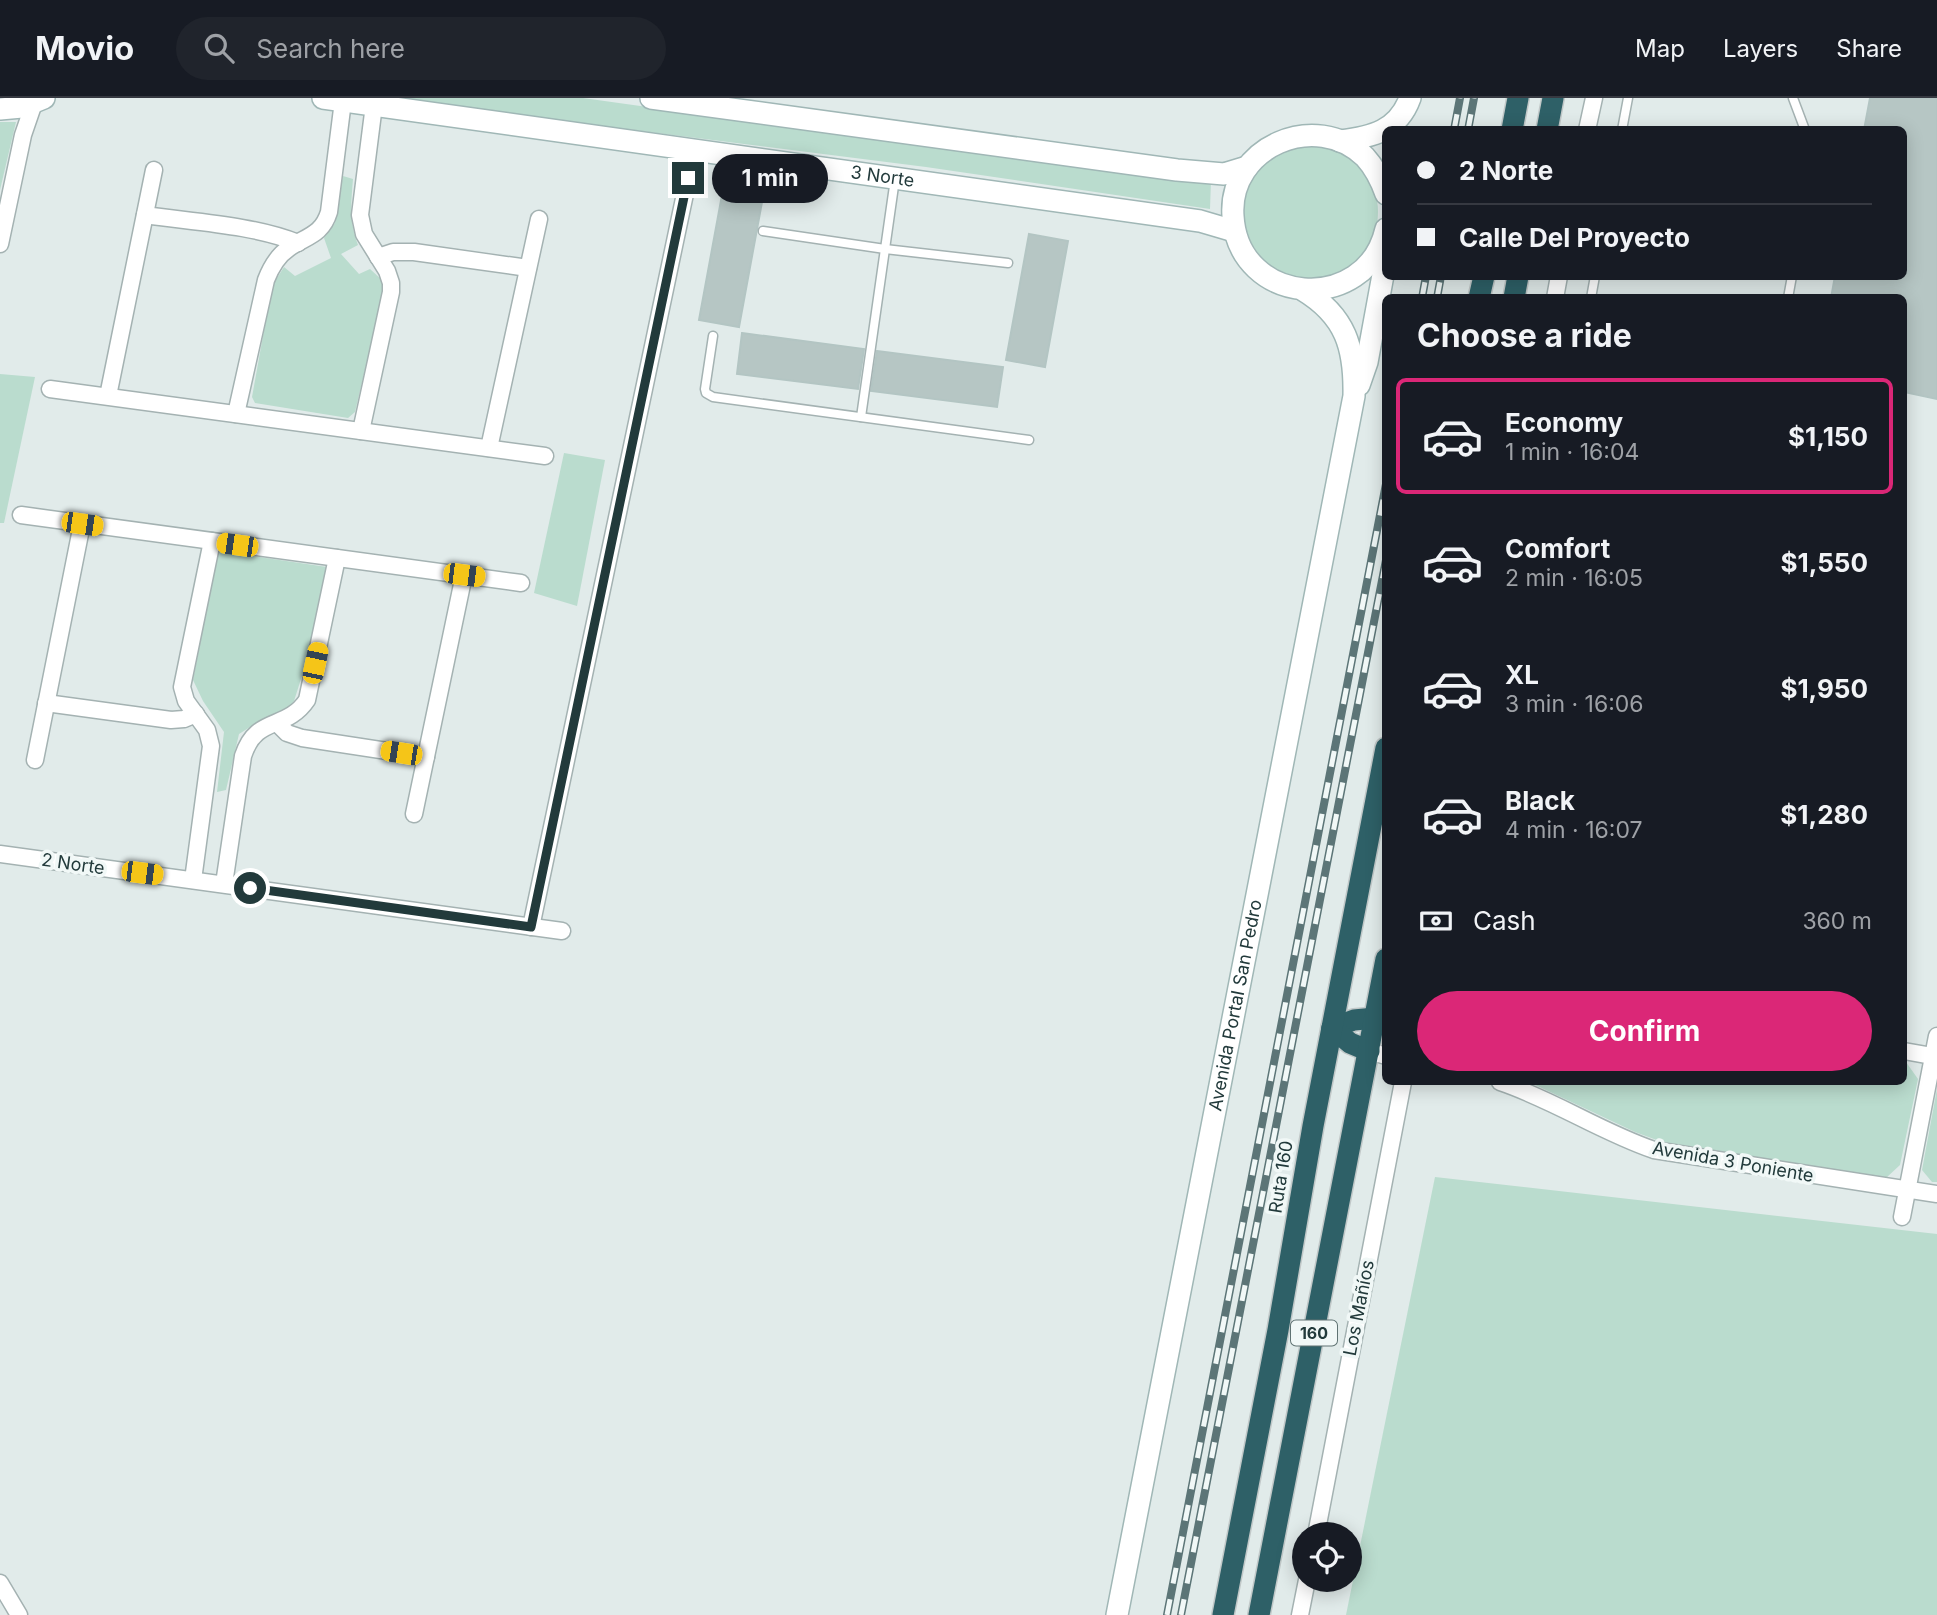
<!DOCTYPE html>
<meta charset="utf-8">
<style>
:root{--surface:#171b24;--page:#20242c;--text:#f1f3f6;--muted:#9ea1a6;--line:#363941;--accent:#db2777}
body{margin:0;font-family:Inter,sans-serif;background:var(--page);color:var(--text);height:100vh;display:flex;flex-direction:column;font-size:26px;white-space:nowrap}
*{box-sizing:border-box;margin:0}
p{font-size:23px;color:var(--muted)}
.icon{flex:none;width:38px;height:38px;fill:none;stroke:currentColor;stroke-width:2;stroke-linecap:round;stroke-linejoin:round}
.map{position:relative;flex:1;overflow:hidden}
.panel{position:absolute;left:1382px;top:196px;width:525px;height:791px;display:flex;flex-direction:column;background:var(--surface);border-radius:10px;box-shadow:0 4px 18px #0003}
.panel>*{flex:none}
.guide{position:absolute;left:1382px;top:28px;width:525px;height:154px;border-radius:10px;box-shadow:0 4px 18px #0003;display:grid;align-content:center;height:154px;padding:0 35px;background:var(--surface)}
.tools{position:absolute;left:1292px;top:1424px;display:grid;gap:14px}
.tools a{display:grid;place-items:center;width:70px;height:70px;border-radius:50%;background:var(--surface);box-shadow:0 4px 18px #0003;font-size:35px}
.end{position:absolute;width:32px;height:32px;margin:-16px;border:9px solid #223a3b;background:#fff;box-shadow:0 0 0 4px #fff}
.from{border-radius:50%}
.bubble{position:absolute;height:49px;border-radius:24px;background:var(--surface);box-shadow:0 4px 18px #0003;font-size:23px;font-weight:700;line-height:49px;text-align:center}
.car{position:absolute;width:21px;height:42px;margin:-21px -10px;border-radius:9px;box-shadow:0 0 5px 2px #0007;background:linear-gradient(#f5c518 24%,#345 0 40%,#f5c518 0 76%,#345 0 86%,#f5c518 0)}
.guide b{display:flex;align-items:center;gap:24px;height:66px;font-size:26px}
.guide b+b{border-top:2px solid var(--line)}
.guide i{width:18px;height:18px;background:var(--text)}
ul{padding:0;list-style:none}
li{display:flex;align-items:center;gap:21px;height:116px;margin:0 14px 10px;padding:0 21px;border:4px solid transparent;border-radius:10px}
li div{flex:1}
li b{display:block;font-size:26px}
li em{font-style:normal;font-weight:700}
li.active{border-color:var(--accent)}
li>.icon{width:63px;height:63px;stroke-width:1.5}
h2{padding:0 35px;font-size:32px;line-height:84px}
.pay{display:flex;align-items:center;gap:18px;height:77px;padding:0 35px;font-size:26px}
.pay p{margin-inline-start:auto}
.action{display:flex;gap:14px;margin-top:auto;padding:14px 35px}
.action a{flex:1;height:80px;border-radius:42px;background:var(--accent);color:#fff;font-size:28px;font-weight:700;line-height:80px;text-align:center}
header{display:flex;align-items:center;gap:42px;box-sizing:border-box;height:98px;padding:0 35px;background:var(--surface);border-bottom:2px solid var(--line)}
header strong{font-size:33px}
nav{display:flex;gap:38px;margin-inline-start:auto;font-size:24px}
.search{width:490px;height:63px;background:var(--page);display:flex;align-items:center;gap:18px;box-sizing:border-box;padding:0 24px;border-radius:38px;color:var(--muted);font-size:26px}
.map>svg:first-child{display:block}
</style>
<header>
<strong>Movio</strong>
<div class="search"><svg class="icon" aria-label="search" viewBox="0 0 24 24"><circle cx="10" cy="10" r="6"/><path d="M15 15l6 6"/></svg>Search here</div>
<nav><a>Map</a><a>Layers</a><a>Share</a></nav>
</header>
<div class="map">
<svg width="1937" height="1517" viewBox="0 0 1937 1517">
<rect width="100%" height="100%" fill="#e1ebea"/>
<g fill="#badcce">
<path d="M401 0H583L791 29 1211 82 1210 111 926 69 523 18Z"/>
<path d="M0 24H16L0 92Z"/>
<circle cx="1311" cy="114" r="67"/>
<path d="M343 78 353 81C351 106 349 123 358 147L341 156 359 176 370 171 382 182 384 191 355 314 348 320 255 305 252 299 272 188 284 169 295 178 331 160 324 140 335 125Z"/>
<path d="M0 276 35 279 4 425H0Z"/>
<path d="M564 355 605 362 577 508 534 495Z"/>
<path d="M218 453 327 469 314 540 294 603 282 618 261 622 239 636 226 692 217 694 224 634 203 603 193 582Z"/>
<path d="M1904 963 1906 964 1918 981 1900 1067 1886 1080 1662 1044 1635 1034 1529 984H1904Z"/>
<path d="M1937 991V1084H1932L1922 1072Z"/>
<path d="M1435 1079 1937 1136V1517H1346Z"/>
</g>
<g fill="#b6c6c4" stroke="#b3c5c3" stroke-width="2">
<path d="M1870 0H1937V301L1904 294V200H1831L1835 178H1904V32H1864Z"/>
<path d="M722 97 762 104 739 229 699 222Z"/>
<path d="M1029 136 1068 143 1045 269 1006 262Z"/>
<path d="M742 235 864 251 858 291 737 276Z"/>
<path d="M877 253 1003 269 997 309 871 293Z"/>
</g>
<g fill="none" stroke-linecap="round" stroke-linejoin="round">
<g stroke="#a4b2b2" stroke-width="11">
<g id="lane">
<path d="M1793 0 1805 32"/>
<path d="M1622 32 1628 0"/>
<path d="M763 133 885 151 1008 165"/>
<path d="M1591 200 1595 178"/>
<path d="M1788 200 1792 178"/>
<path d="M713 238 705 291 706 295 713 299 1029 342"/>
<path d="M861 319 895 81"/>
</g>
</g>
<g stroke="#a4b2b2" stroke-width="19">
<g id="street">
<path d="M1587 32 1594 0"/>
<path d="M145 117C193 124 254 127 298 145"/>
<path d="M0 146 23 37 34 5"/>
<path d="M378 159 393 154H414L528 170"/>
<path d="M1555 200 1559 178"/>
<path d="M50 291 545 358"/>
<path d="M108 298 154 72"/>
<path d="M236 316 266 182C271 169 277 158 289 150 307 138 322 137 329 114L343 3"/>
<path d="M361 333 391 194V185L387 173 364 136 360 117 374 7"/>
<path d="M489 350 539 121"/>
<path d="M21 417 521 485"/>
<path d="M46 605 171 622 184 621 196 616"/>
<path d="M277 625 287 635 302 640 426 659"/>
<path d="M35 662 82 426"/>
<path d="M414 716 464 477"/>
<path d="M0 756 562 833"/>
<path d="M193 782 211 648 207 632 186 603 182 589 212 443"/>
<path d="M224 786 243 658C256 617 286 633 307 602L337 460"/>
<path d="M531 829 694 53"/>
<path d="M1369 953 1386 958"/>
<path d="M1904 953 1937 959"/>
<path d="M1500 984C1554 1002 1601 1034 1654 1052L1937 1096"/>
<path d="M1902 1119 1937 938"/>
<path d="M1316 1437 1403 984"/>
<path d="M0 1485 19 1517"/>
<path d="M1300 1517 1307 1482"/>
</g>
</g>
<g stroke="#a0b7b6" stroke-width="24">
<g id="secondary">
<path id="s1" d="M323 0 1200 123 1234 133"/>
<path d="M651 0 1177 72 1224 76 1247 69"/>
<path d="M0 11 22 9 44 0"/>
<path d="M1340 43C1372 39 1398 33 1410 0"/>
<path d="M1386 96C1381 82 1375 70 1365 59 1316 11 1228 49 1233 118 1238 208 1366 218 1386 131"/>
<path d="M1359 287 1367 264 1385 166V143"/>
<path id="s2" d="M1117 1517 1354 298C1355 250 1346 218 1303 192"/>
</g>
</g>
<g stroke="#c1c8c8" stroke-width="24">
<g id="highway">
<path d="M1512 32 1518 0"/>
<path d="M1547 32 1553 0"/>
<path d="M1479 200 1484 178"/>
<path d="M1514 200 1518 178"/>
<path d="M1332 930 1354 922 1375 920"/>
<path d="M1332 930 1350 945 1369 953"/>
<path d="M1223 1517 1278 1232 1313 1028 1386 650"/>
<path d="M1259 1517 1386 861"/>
</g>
</g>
<use href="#lane" stroke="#fff" stroke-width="8"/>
<use href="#street" stroke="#fff" stroke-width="16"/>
<use href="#secondary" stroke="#fff" stroke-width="21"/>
<use href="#highway" stroke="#2e6067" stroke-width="21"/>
<g stroke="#5c7577" stroke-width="8">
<g id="rail">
<path d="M1454 32 1460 0"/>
<path d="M1468 32 1474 0"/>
<path d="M1422 200 1426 178"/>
<path d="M1437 200 1441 178"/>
<path d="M1167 1517 1386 386"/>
<path d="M1181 1517 1386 462"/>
</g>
</g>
<use href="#rail" stroke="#f1f8f7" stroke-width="5" stroke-dasharray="16" stroke-linecap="butt"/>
</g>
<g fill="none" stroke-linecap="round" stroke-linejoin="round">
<path stroke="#223a3b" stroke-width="9" d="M250 790 531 829 688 80"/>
</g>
<g text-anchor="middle" stroke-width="7" stroke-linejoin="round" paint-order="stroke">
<rect fill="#f1f8f7" stroke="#607373" stroke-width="2" x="1291" y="1222.5" width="46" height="25" rx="5"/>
<g font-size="16" font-weight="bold" fill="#223a3b">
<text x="1314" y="1241">160</text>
</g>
<g font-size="18" fill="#223a3b" stroke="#f1f8f7">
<text dy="6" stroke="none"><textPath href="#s1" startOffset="565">3 Norte</textPath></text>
<text transform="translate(73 766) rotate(8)" y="6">2 Norte</text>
<text dy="6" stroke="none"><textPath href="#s2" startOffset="621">Avenida Portal San Pedro</textPath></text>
<text transform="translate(1733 1064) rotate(10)" y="6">Avenida 3 Poniente</text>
<text transform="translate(1281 1079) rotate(-81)" y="6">Ruta 160</text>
<text transform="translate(1359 1210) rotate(-79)" y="6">Los Mañíos</text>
</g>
</g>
</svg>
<div class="tools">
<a><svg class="icon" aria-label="locate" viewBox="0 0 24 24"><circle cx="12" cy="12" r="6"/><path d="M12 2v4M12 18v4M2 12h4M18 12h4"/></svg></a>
</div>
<i class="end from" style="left:250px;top:790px"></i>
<i class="end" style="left:688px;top:80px"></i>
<div class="bubble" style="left:712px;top:56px;width:116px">1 min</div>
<i class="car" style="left:82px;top:426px;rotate:98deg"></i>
<i class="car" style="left:237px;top:447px;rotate:278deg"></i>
<i class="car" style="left:464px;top:477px;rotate:97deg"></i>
<i class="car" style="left:315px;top:565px;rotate:12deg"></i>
<i class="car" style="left:401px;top:655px;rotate:279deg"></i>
<i class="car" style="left:142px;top:775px;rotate:97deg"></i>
<div class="guide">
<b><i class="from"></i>2 Norte</b>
<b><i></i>Calle Del Proyecto</b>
</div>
<section class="panel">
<h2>Choose a ride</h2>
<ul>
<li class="active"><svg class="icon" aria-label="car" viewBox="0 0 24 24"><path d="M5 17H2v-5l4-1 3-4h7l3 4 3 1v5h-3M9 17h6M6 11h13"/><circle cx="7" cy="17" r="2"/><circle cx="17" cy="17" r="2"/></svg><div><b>Economy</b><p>1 min · 16:04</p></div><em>$1,150</em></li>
<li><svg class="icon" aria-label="car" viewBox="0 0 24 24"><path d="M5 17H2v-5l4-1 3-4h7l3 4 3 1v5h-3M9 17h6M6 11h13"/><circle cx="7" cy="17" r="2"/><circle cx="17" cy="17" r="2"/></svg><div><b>Comfort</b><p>2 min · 16:05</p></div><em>$1,550</em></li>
<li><svg class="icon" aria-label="car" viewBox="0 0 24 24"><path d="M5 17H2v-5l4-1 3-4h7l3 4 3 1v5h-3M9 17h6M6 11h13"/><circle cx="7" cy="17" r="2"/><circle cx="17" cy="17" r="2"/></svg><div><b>XL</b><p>3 min · 16:06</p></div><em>$1,950</em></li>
<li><svg class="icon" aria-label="car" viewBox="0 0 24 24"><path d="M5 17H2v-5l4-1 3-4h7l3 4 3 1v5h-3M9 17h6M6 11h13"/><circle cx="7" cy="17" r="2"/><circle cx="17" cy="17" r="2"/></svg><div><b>Black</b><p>4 min · 16:07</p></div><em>$1,280</em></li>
</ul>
<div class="pay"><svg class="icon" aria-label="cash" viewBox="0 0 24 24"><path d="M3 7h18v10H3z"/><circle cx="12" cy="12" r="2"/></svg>Cash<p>360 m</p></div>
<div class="action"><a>Confirm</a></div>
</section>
</div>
